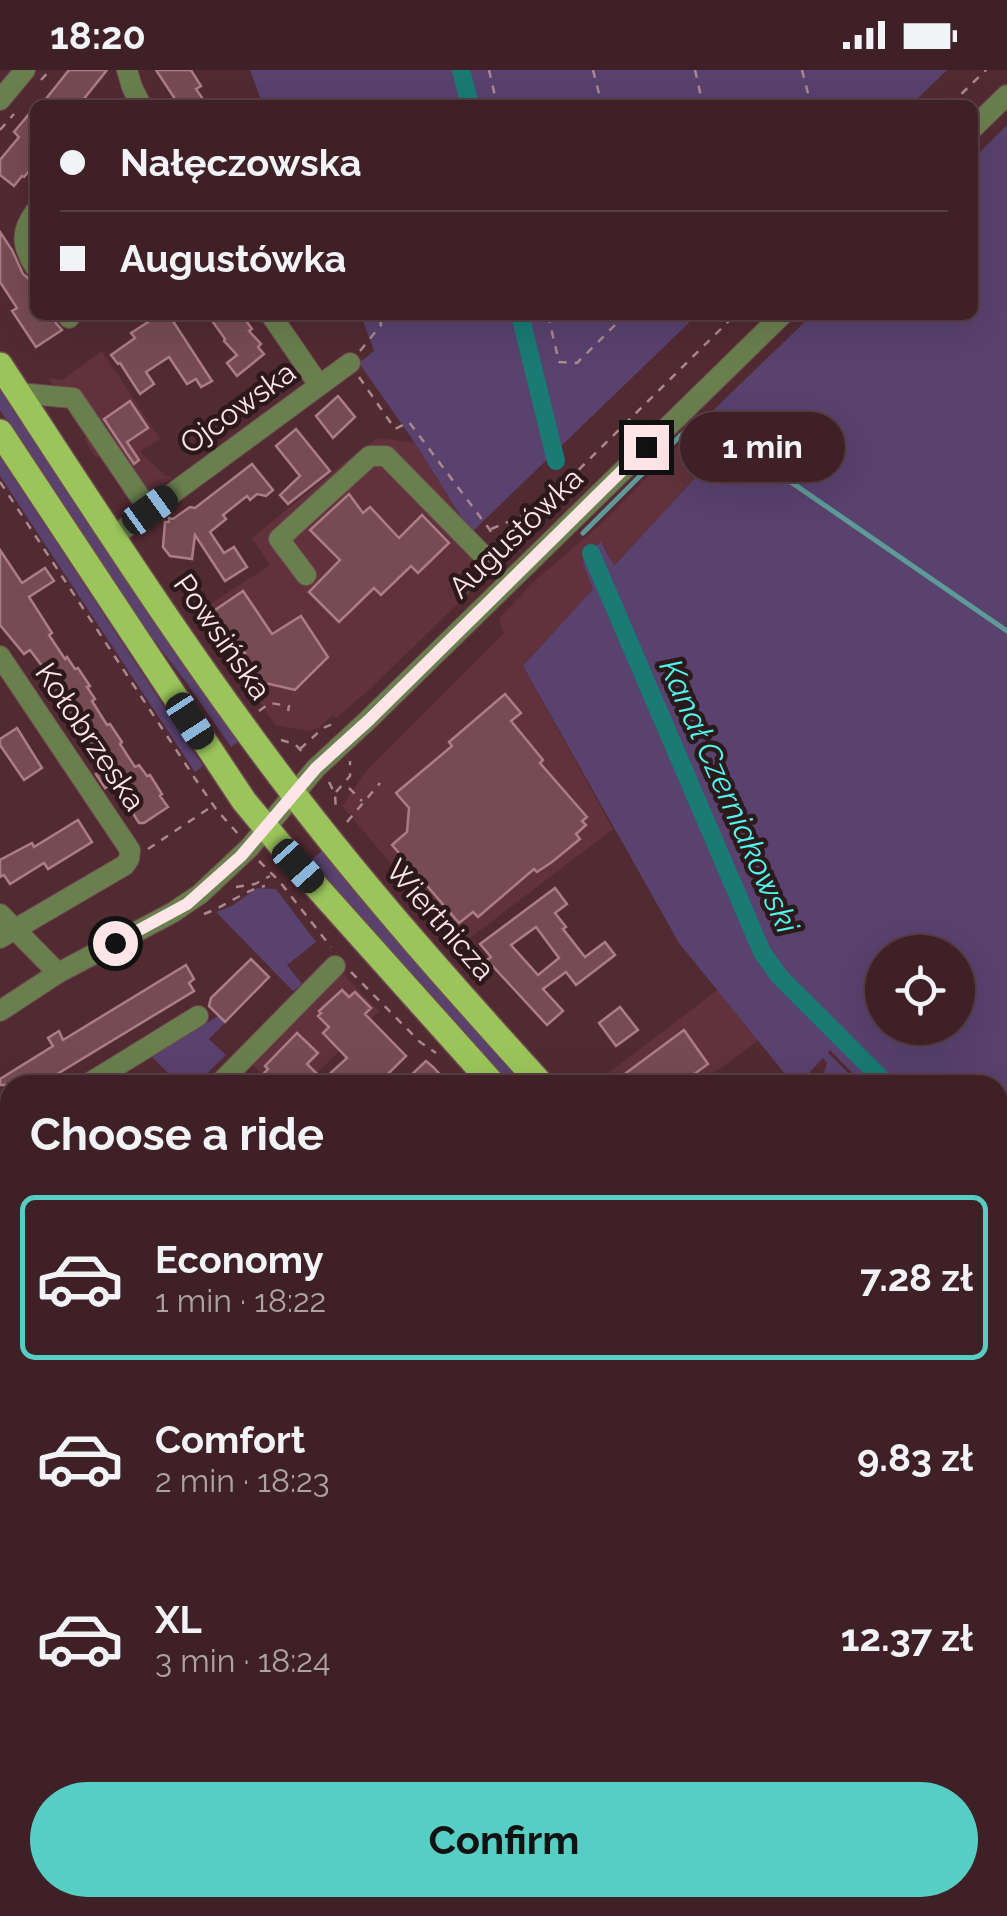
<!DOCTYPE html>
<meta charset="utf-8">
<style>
:root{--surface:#3e2026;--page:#45282e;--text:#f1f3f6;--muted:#ada3a7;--line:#573e43;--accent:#56cec3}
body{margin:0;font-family:Raleway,sans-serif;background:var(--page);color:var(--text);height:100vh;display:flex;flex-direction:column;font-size:38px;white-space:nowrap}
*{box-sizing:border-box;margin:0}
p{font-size:32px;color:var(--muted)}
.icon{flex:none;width:55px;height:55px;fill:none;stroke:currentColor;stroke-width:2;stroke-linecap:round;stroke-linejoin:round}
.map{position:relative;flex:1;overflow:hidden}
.drawer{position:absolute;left:0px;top:1005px;width:1008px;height:842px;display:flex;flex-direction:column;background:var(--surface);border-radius:30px 30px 0 0;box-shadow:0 10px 40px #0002,0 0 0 2px var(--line)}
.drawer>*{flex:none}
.banner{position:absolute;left:30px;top:30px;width:948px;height:220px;border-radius:15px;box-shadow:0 10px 40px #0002,0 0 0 2px var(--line);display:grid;align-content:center;height:220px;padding:0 30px;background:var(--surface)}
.buttons{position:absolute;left:865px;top:865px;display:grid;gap:20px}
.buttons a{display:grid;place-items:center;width:110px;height:110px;border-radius:50%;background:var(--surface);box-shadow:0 10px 40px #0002,0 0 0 2px var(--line);font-size:50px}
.end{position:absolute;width:45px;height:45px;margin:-22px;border:12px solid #ffe4e8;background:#111;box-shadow:0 0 0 5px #111}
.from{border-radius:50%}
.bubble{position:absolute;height:70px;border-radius:35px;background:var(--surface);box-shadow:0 10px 40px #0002,0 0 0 2px var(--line);font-size:32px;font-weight:700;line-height:70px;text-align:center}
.car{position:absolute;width:30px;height:60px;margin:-30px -15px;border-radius:12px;box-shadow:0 0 8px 2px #0007;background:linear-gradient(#222 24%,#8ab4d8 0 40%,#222 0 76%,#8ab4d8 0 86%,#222 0)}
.banner b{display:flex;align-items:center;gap:35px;height:95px;font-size:38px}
.banner b+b{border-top:2px solid var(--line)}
.banner i{width:25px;height:25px;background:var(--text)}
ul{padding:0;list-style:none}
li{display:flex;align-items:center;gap:30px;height:165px;margin:0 20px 15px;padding:0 10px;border:5px solid transparent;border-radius:15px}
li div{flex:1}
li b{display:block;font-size:38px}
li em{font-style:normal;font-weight:700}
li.active{border-color:var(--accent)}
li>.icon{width:90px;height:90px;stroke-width:1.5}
h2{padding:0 30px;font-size:45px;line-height:120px}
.button{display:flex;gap:20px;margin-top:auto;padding:20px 30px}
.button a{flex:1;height:115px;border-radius:60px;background:var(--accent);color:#111;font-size:40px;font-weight:700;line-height:115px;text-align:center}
.status{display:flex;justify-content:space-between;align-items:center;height:70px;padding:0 50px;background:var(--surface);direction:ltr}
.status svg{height:28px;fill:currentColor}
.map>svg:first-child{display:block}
</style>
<div class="status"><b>18:20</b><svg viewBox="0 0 49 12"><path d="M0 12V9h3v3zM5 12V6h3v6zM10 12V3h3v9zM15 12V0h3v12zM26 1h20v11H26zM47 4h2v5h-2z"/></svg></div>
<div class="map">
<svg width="1007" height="1846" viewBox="0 0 1007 1846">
<rect width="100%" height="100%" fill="#522a32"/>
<g fill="#61323c">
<path d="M102 281 160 369 140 382 166 406H171L172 408 130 438 131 434 101 385 96 388 84 369 89 366 48 308 62 310Z"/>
<path d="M699 354 714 370 718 383 613 497 605 476 583 494 593 519 523 596 613 759 461 875 342 736 368 699 504 563 500 553V547L538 508 604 451Z"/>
<path d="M378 368 415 373 471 463 500 493 371 618 336 648 333 645 318 658 306 661 275 655 198 542 270 495 252 468 349 389Z"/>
<path d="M341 902 379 941 305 1015H274L252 995Z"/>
<path d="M717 920 759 970 697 1015H593Z"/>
<path d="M998 1081 1007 1083V1203L998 1214Z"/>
</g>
<g fill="#59426e" fill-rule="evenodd">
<path d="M250 0H947L911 35H263Z"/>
<path d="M1007 55V1083L998 1081V1015H864L830 980 828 983 860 1015H820L827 993 823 988 798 1015H794L679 873 523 596 593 519 583 494 584 486 601 472 614 496 718 383 714 369 699 354 812 245H972L973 89ZM882 882H958V958H882Z"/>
<path d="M363 245H697L471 463 415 373 359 293 374 281 363 251Z"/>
<path d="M0 317 184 595 238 672 231 677 186 612 132 541 0 340Z"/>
<path d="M0 387 203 696 195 702 0 406Z"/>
<path d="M322 781 384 855 525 1015H511L310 791Z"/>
<path d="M257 818 276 819 316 872 287 895 302 914 293 921 216 842 232 836Z"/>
<path d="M218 946 225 953 209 969 226 985 195 1015H180L152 987Z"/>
</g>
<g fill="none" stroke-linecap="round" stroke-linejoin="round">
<path stroke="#5e9a97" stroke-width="5" d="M583 463 698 348 1007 561"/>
<g stroke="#197b74" stroke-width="18">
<path d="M461 0 470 35"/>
<path d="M520 245 556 391"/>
<path d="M591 483 762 882 779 906 888 1015"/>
<path d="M998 1064 1007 1066"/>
</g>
</g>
<g fill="#774b53" stroke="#ad7d85" stroke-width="2.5" fill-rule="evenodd">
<path d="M69 0H107L79 35H41Z"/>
<path d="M156 0H191L201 16 196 19 207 35H179Z"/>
<path d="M35 37V94L24 107 22 106 14 116 0 105V90L19 67 14 62Z"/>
<path d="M0 162 12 180 23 204 35 214V245H53L56 253 62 260 36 277 12 241 17 238 0 212Z"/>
<path d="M159 245H169L212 311 201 317 196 309 187 314 169 287 146 302 154 314 140 324 120 293 118 294 111 285 135 268 131 263Z"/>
<path d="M208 245H242L252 259 249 261 261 274 258 277 264 284 237 306 227 293 237 285 224 271 225 269Z"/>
<path d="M338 326 355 347 333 368 316 346Z"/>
<path d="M130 331 148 358 127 372 139 390 134 394 104 349Z"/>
<path d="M296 359 330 401 288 434 280 425 300 406 276 376Z"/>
<path d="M252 394 273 420 266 426 257 424 250 430 247 426 223 445 226 449 210 462 224 483 234 477 247 497 225 511 195 465 192 489 170 486 163 477 165 452H169V448L173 449 190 437 195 438Z"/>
<path d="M349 424 363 443 370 437 399 468 422 445 449 473 418 503 411 496 381 525 374 518 339 552 309 522 340 490 310 460Z"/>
<path d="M0 480 22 513 45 498 54 511 29 527 52 563 49 565 65 589 67 587 75 599 78 598 90 616 87 617 95 629 92 631 107 655 110 654 122 672 120 674 135 697 139 695 147 706 150 705 162 724 160 726 168 737 144 753H139L127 734 130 731 116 711 105 718 96 704 99 702 69 655 72 653 48 616 54 612 30 580 24 584 0 555Z"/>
<path d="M243 521 272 564 301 546 328 587 295 620 256 611 239 586 245 583 223 559 212 542Z"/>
<path d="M505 624 521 643 511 651 543 690 540 693 587 747 582 751 586 755 576 764 580 769 552 792 537 802 534 799 478 847 473 842 459 853 392 775 407 762 409 738 396 723 452 676 449 672Z"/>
<path d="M17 658 42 698 24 710 0 675V669Z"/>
<path d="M78 750 92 772 48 799 44 793 10 814 4 805 0 807V790L32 773 34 777Z"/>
<path d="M555 818 567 834 555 843 566 857 563 859 585 887 605 872 615 885 576 915 566 902 543 919 563 941 547 955 487 890 491 887 480 874ZM536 857 559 888 538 905 511 875Z"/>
<path d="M251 889 269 907 225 952 209 936 211 928Z"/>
<path d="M186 895 194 909 189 913 194 921 39 1015H0V1009L53 976 48 968 59 961 63 970Z"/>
<path d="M342 920 349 927 355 922 371 938 365 944 406 986 377 1015H253L268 999 265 996 297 963 318 983 307 994 323 1010 347 988 323 963 329 957 318 946 321 943 319 941Z"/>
<path d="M620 937 638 960 616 976 599 953Z"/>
<path d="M684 960 708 994 679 1015H635L626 1003Z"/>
<path d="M426 991 433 997 450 1015H418L410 1006Z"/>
</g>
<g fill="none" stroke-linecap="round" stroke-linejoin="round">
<g stroke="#6e484f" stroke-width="22">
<g id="minor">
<path d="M127 0 132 17 141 35"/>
<path d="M0 30 25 0"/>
<path d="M972 59 1007 25"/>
<path d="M35 142C20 162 22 176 35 197"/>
<path d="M67 245 69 248"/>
<path d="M271 245 319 315"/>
<path d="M19 323 73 328 149 440"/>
<path d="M113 467 350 293"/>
<path d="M306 505 279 469 370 386H386L482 484"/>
<path d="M0 586 130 780 129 789 125 795 0 868"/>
<path d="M0 844 58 903"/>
<path d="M0 941 58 903 172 843 200 824 249 778 316 698 369 649 782 245"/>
<path d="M86 1015 198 946"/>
<path d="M218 1015 335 896"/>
<path d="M0 1068 10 1062"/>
<path d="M998 1093 1007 1094"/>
<path d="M0 1181 10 1178"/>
<path d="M0 1205 10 1217"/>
<path d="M998 1235 1007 1238"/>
<path d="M998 1645 1007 1639"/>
<path d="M0 1669 10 1664"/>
<path d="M0 1690 10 1705"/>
<path d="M94 1838 99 1846"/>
<path d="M430 1838 436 1846"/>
<path d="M803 1838 808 1846"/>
<path d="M674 1846 688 1838"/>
</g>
</g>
<g stroke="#6e484f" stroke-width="28">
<g id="major">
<path d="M0 295C95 440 190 589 296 727 373 827 457 921 542 1015"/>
<path d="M0 362 244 731 298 796 494 1015"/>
<path d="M998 1522 1007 1533"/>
<path d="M998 1575 1007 1585"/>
</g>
</g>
<g stroke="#a9888e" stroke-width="2.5" stroke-dasharray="8 8" stroke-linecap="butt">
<path d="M489 0 497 35"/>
<path d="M593 0 602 35"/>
<path d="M695 0 703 35"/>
<path d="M802 0 811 35"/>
<path d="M41 10 50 0"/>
<path d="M950 35 986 0"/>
<path d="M0 60 14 44"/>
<path d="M548 245 559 292 577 293 625 245"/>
<path d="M360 281 381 255 379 245"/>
<path d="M359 307 395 359 409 352 490 460 492 467"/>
<path d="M0 412 196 710 216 739 239 765"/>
<path d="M491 459 534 441"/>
<path d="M501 480 539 439 735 245"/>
<path d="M259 641 270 633 289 636 288 641"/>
<path d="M281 670 295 674 304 684"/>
<path d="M300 679 323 658 338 652"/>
<path d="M329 712 335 724 336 742"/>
<path d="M349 718 362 731"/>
<path d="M336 722 350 706V691"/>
<path d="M347 752 380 713"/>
<path d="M148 779 208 739"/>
<path d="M259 791 280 812 331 877"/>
<path d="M236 817 255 814 270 806"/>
<path d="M204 844C224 837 247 819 265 816"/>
<path d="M351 902 420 972 436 983"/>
<path d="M999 1605 1007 1614"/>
<path d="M0 1734 10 1750"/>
<path d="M0 1790 10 1791"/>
<path d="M65 1838 70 1846"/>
<path d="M118 1838 124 1846"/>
</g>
<use href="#minor" stroke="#6a7f4e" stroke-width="20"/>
<use href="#major" stroke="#9bc55b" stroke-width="25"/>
</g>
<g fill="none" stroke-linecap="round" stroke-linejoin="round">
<path stroke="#ffe4e8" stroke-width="12" d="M115 873 187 834 241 786 316 698 369 650 646 377"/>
</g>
<g text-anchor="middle" stroke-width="9" stroke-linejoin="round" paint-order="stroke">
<g font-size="30" fill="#ffe4e8" stroke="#2b191c">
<text transform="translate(238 338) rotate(-36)" y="10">Ojcowska</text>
<text transform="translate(516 463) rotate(-44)" y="10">Augustówka</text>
<text transform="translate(222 567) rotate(55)" y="10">Powsińska</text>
<text transform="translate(90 667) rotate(56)" y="10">Kołobrzeska</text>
<text transform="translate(440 850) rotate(49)" y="10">Wiertnicza</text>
</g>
<g font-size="32" font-style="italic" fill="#50f9ec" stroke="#2b191c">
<text transform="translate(729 726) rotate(66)" y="11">Kanał Czerniakowski</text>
</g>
</g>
</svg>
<div class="buttons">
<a><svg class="icon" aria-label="locate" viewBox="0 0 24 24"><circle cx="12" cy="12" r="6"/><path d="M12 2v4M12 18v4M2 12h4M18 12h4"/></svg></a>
</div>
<i class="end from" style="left:115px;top:873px"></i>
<i class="end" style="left:646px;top:377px"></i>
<div class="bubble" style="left:680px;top:342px;width:165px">1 min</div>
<i class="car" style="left:150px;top:440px;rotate:54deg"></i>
<i class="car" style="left:190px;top:651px;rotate:147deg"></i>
<i class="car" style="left:298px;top:796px;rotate:138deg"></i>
<div class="banner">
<b><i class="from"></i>Nałęczowska</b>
<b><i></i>Augustówka</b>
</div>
<section class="drawer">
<h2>Choose a ride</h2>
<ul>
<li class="active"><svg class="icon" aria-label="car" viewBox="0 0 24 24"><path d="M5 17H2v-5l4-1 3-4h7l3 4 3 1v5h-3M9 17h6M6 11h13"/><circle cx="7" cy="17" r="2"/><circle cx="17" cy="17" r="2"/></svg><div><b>Economy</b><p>1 min · 18:22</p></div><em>7.28 zł</em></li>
<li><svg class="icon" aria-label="car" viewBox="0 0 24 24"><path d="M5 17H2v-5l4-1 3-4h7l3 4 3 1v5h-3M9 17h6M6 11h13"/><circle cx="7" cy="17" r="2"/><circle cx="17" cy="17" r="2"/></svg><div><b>Comfort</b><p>2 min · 18:23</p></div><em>9.83 zł</em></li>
<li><svg class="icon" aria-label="car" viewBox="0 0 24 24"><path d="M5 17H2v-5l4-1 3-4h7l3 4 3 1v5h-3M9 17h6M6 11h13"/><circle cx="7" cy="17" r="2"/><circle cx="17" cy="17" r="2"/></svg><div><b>XL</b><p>3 min · 18:24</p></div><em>12.37 zł</em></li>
</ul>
<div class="button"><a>Confirm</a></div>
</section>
</div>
